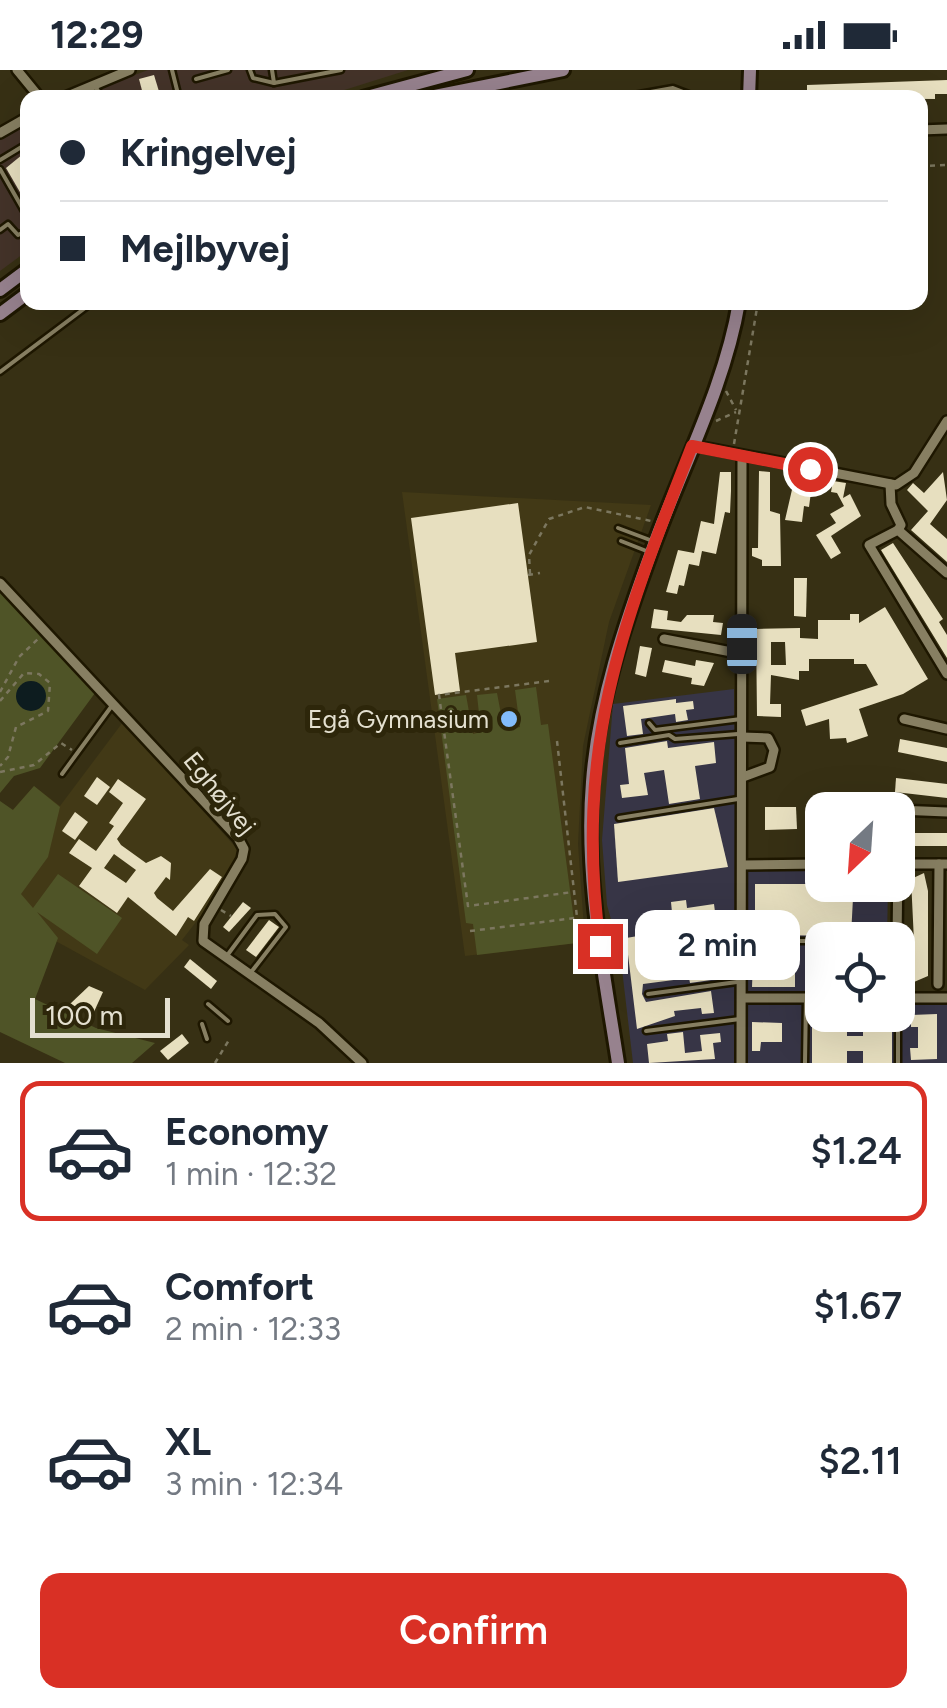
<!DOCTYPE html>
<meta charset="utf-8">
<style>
:root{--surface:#fff;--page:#f6f6f7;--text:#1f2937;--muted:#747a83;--line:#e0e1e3;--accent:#d93025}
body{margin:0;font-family:Figtree,sans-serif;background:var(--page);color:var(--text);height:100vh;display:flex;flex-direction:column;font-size:38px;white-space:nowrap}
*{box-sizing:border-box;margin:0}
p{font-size:32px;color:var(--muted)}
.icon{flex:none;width:55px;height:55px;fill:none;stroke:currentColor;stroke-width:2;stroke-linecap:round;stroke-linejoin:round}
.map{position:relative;height:993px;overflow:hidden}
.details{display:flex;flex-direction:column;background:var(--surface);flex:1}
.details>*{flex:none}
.top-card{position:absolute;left:20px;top:20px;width:908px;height:220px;border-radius:20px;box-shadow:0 10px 40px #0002;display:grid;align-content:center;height:220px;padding:0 40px;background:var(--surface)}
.needle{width:65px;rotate:205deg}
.buttons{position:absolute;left:805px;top:722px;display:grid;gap:20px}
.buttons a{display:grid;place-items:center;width:110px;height:110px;border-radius:20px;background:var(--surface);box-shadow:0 10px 40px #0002;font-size:50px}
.scale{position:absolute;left:30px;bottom:25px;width:140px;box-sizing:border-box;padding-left:10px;border:5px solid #e4e0d0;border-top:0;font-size:28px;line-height:35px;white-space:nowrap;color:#e4e0d0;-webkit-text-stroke:8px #2d260a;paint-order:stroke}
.end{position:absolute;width:45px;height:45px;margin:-22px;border:12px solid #d93025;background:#fff;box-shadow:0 0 0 5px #fff}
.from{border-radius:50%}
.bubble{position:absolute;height:70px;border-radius:20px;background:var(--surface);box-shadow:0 10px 40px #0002;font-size:32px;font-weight:600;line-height:70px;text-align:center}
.car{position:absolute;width:30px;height:60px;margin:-30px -15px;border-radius:12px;box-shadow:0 0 8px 2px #0007;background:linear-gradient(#222 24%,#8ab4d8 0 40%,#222 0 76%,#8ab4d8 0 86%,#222 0)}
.top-card b{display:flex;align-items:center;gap:35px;height:95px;font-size:38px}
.top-card b+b{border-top:2px solid var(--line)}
.top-card i{width:25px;height:25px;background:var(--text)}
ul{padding:18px 0 0;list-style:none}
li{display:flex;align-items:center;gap:30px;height:140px;margin:0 20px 15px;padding:0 20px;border:5px solid transparent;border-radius:20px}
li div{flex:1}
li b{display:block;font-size:38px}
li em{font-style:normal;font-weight:600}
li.selected{border-color:var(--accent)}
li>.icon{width:90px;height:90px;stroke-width:1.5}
.action{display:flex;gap:20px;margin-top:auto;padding:20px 40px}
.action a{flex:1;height:115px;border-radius:20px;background:var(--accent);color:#fff;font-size:40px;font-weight:600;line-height:115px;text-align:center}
.status{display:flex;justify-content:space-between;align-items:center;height:70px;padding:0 50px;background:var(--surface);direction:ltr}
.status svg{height:28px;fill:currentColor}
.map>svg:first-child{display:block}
</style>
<div class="status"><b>12:29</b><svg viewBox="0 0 49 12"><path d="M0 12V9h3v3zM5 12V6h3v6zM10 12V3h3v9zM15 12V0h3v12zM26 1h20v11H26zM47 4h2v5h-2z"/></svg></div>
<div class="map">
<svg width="947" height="993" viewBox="0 0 947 993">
<rect width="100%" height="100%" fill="#373014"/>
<g fill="#443329">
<path d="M148 0H408L322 27 73 28Z"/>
<path d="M27 53V181L0 201V70Z"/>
</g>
<path fill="#373546" d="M734 619 736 800H822V815H888L887 870H822V945H898V923L947 925V993H633L620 882 607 835 602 770 613 634Z"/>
<g fill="#423916">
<path d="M402 422 651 435 609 552 583 676 578 774 585 872 465 886Z"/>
<path d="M123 652 238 780 227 812 182 870 189 875 145 920 41 863 2 810 0 754 34 716 60 736Z"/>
</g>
<g fill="#4f5427">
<path d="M0 521 95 623 40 698 14 706 0 723Z"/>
<path d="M536 617 541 655 548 654 577 873 477 885 473 854 466 853 437 629 466 625 473 664 481 662 477 625 497 623 504 660 520 657 515 620Z"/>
<path d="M34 716 60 737 48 787 21 824 33 838 58 804 122 848 97 884 37 842 58 868 35 929 96 958 155 973 132 993H65L0 962V731L13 740Z"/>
</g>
<circle fill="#0d1c1f" cx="31" cy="626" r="15"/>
<g fill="#e7dfbf" fill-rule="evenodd">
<path d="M154 5 161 28H144L139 9Z"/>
<path d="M947 10V24H935V29L807 28V15Z"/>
<path d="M28 80V136L6 98Z"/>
<path d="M759 401 770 402V441L780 444 781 496H762V490L752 486V478H758Z"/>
<path d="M720 402H731V421L730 443 725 442 716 484 702 481 699 496 689 494 684 516 679 515 677 524 666 522 678 480 694 483 701 451 714 454Z"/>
<path d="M943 402 947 430 930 454 947 469V492L911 460 928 441 907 420 913 413 924 423Z"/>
<path d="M802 406 813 407 809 437 804 436 802 452 785 450 794 411 801 412Z"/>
<path d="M833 411 846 413 843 428 850 424 861 446 831 466 841 483 831 489 816 465 836 453 830 444 844 436 837 423 831 422Z"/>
<path d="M518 433 537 572 455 583 460 621 435 625 411 448Z"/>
<path d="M893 473 943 549 939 552 947 565V588L881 480Z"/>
<path d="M794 508H807L806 547 794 546Z"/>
<path d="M885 537 928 609 903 624 859 639 868 666 847 673 846 668 830 669 829 649 806 656 801 640 878 615 866 594H854V589H809V601H799V610L771 605 770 634H781V647L757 646 756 559 800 558V568L818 569V550H850V544H859V553ZM771 572H785L786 595H771Z"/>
<path d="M654 539 668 541 667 550 681 552 687 545H714L713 552 723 553 721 565 651 558Z"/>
<path d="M640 576 652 578 646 607 635 604Z"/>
<path d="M665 590 695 596 696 590 714 593 704 616 691 614 692 608 662 602Z"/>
<path d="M676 629V633L693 631 694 639 686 640 688 650 676 652 675 644 641 649 643 664 627 666 623 636Z"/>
<path d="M900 669 947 678V692L898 682Z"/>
<path d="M667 671 668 678 714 672 716 693 695 696 700 729 669 734 664 700 644 703 648 725 622 728 620 715 629 714 625 678Z"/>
<path d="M97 707 110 717 97 735 84 726Z"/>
<path d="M896 708 947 714V728L895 722Z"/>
<path d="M118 709 146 729 117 769 121 775 146 793 161 786 171 793 170 810 166 807 154 823 157 828 173 841 210 799 222 807 194 851 188 847 176 866 128 827 117 843 79 816 92 798 69 783 79 769 96 781 114 756 109 753 123 733 109 722ZM114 784 136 800 126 813 104 798Z"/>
<path d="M765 737H796L797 759 765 760Z"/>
<path d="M714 738 728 797 618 812 614 754Z"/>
<path d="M75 742 88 752 75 770 62 761Z"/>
<rect x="898" y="763" width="49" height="13"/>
<path d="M924 803 928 821V906L914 912 910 902 915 892 911 809Z"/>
<path d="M755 814H813V826H838V815H853L858 828H853L851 866 755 865Z"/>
<path d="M686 830 687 838 714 834 716 850 673 853 671 832Z"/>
<path d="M243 832 251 838 229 862 223 857Z"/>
<path d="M269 850 279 857 256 887 246 880Z"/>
<path d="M716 861 715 878 696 885 698 904 710 902 711 910 690 913 689 908 643 914 642 924 646 932 711 921 714 943 702 944 701 938 674 941 675 946 637 959 626 868 638 866 640 877 689 867V871L704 869V863Z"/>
<path d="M190 889 217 911 211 919 184 897Z"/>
<path d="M753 891H795V917H752Z"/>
<path d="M89 916 103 922 93 944 70 934Z"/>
<path d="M937 944V989L911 990 910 978H918V957H911V945Z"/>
<path d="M752 952 782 953V972H761L760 981H752Z"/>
<path d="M863 953H892V993H863V981H847V993H812V954H847V966H863Z"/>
<path d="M683 962 685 983 702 981 700 965 720 963 721 972 713 973 715 989 649 993 647 974 668 971 667 964Z"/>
<path d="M182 964 189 973 168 990 160 981Z"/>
</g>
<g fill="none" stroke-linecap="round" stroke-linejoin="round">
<g stroke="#1e1700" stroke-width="9">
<g id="lane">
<path d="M172 0 179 28"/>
<path d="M250 0 253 8 274 13"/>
<path d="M272 0 274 13 341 0"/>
<path d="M196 9 228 0"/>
<path d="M94 14 102 28"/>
<path d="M617 28 673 18 699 28"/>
<path d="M0 90 28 73"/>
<path d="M0 99 28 148"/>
<path d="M0 160 8 154 18 165 28 160"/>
<path d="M0 302 93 232"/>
<path d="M618 458 650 470"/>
<path d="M621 471 649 482"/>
<path d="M649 653 655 660 741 649"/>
<path d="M620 673 669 665 675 669 738 664"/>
<path d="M62 704 111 637"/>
<path d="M619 748 738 729"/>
<path d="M648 865 742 852"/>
<path d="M742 871H822"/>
<path d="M226 887 257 845 275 844 286 857 252 901"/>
<path d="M648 924 737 912"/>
<path d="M208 934 228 951"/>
<path d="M202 954 207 969"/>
<path d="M646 961 740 949"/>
<path d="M805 993 806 928"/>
<path d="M898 993V928"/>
</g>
</g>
<g stroke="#1e1700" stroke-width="14">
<g id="street">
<path d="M17 0 40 28"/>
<path d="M63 28 130 0"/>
<path d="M920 60 947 59"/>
<path d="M0 63 28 47"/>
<path d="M692 375 896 415 914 403 947 351"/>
<path d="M890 414 891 434 901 455 898 460"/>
<path d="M947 503 898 460 869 475 947 604"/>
<path d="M0 513 238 768 244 779 242 789 204 854 203 871 319 953 362 993"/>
<path d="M664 569 742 584"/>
<path d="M904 649 947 659"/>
<path d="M742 667 768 668 774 680 770 697 743 707"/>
<path d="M898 740 947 742"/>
<path d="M898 794H947"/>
<path d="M743 795 822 794"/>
<path d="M897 870 898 794"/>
<path d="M938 914 939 794"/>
<path d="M742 928H822"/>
<path d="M898 928H947"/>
<path d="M741 993 742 386"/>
</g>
</g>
<g stroke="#1e1700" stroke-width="18">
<g id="secondary">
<path d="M363 28 467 0"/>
<path d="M425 28 563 0"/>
<path d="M749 28 750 0"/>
<path d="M0 220 28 199"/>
<path d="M0 244 28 223"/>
<path d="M618 993C604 901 584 806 592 712 598 631 625 553 653 477 682 397 725 316 739 232"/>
</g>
</g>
<g stroke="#7c775f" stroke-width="2.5" stroke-dasharray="5 5" stroke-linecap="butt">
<path d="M920 96 947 95"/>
<path d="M726 321 736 340"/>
<path d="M716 351 736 342"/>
<path d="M734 374 758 232"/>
<path d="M530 504 529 485 549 449 585 437 651 451"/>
<path d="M528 505 540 503"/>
<path d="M549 611 439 625 468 836 573 822"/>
<path d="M0 622 19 587 40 567"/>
<path d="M0 631 24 603 39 604 50 613 48 641 16 657 8 687 0 696"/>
<path d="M557 671 579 865 586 869"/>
<path d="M0 702 34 695 61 673 72 680"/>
<path d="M221 840 231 846"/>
<path d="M470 861 575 848"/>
<path d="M215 993 229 970"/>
</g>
<use href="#lane" stroke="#877f62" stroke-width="4"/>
<use href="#street" stroke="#877f62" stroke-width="9"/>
<use href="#secondary" stroke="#97828e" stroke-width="12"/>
</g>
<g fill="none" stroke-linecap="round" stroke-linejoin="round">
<path stroke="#d93025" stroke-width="12" d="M600 876C574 675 621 558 692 376L810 399"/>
</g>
<circle fill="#83bcfb" stroke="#2d260a" stroke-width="4" cx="509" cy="649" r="10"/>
<g text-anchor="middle" stroke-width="10" stroke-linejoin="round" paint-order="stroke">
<g font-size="25" fill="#e4e0d0" stroke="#2d260a" text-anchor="end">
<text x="489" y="658">Egå Gymnasium</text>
</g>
<g font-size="25" fill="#e4e0d0" stroke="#2d260a">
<text transform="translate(220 723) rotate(51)" y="9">Eghøjvej</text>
</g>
</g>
</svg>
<div class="buttons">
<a><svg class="needle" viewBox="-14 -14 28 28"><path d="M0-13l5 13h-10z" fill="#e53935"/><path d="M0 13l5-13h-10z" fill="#747a83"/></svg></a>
<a><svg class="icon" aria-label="locate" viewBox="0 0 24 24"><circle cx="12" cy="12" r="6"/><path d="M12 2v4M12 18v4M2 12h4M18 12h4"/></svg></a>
</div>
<div class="scale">100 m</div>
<i class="end from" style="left:810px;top:399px"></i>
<i class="end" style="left:600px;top:876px"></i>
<div class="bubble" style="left:635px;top:840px;width:165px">2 min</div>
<i class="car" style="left:742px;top:574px;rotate:0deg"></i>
<div class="top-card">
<b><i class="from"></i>Kringelvej</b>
<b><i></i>Mejlbyvej</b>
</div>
</div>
<section class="details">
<ul>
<li class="selected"><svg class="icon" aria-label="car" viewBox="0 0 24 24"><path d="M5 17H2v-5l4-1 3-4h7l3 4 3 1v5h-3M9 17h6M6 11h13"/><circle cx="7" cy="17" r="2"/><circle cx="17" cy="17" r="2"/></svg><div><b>Economy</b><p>1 min · 12:32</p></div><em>$1.24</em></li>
<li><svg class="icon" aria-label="car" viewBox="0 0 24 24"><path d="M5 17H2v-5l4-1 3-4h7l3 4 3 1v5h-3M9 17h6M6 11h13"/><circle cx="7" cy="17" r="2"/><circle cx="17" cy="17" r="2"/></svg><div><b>Comfort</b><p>2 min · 12:33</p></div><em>$1.67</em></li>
<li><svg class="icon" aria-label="car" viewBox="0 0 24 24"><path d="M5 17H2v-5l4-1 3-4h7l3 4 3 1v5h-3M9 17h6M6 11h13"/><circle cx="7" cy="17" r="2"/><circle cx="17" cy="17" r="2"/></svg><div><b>XL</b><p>3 min · 12:34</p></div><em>$2.11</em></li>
</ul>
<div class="action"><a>Confirm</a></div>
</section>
